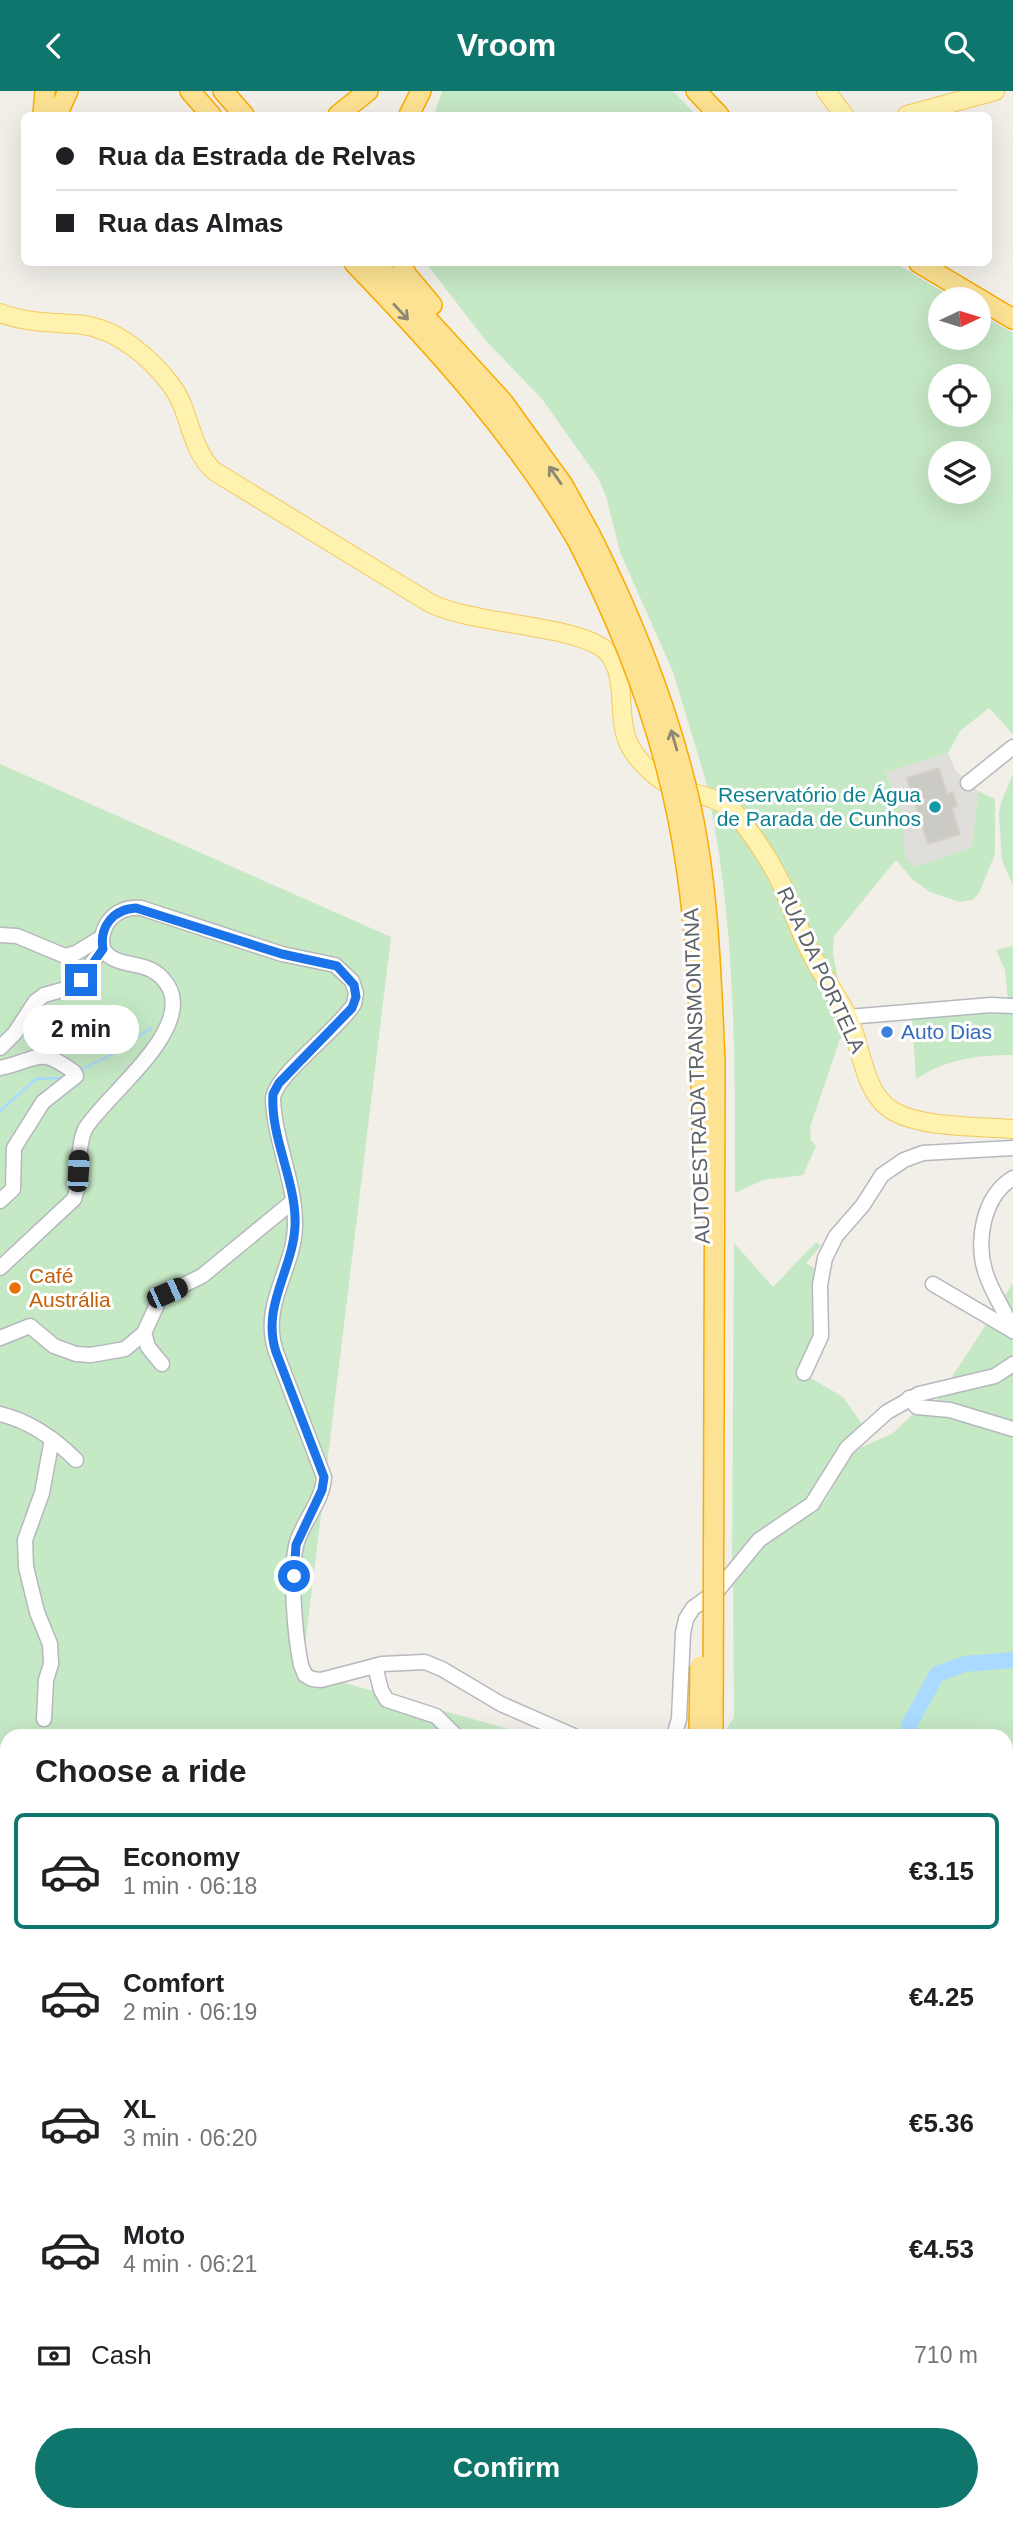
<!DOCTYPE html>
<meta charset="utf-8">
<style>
:root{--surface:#fff;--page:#f2f2f2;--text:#202124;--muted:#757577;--line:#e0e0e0;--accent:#0f766e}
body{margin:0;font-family:Arial,sans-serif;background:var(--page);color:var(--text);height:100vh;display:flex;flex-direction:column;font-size:26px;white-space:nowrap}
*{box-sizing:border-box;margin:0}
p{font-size:23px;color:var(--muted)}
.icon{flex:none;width:38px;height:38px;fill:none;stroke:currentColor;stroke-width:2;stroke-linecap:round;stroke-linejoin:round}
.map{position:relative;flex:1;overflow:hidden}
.details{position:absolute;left:0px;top:1638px;width:1013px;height:793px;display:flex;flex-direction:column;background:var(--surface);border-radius:21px 21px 0 0;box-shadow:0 7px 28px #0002}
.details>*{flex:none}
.banner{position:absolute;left:21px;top:21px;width:971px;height:154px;border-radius:10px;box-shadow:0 7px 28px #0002;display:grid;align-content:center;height:154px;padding:0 35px;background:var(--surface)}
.needle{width:46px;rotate:86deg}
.tools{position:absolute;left:928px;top:196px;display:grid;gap:14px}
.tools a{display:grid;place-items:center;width:63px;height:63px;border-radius:50%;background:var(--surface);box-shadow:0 7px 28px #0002;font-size:35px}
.end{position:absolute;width:32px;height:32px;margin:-16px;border:9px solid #1a73e8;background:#fff;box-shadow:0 0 0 4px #fff}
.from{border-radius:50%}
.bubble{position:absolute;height:49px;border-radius:24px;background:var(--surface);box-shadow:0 7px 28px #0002;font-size:23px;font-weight:700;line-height:49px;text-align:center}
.car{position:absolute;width:21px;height:42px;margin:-21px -10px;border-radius:9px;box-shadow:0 0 5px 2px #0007;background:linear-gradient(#222 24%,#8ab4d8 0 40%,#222 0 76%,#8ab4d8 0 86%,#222 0)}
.banner b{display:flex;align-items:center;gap:24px;height:66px;font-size:26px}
.banner b+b{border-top:2px solid var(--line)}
.banner i{width:18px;height:18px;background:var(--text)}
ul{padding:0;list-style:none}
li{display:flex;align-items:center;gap:21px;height:116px;margin:0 14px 10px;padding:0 21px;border:4px solid transparent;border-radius:10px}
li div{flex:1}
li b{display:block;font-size:26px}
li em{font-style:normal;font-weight:700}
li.active{border-color:var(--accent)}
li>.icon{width:63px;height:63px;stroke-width:1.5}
h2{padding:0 35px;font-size:32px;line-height:84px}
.pay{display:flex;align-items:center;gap:18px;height:77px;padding:0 35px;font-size:26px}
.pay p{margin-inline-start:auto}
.action{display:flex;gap:14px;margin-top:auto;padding:14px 35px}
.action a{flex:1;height:80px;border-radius:42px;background:var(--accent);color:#fff;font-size:28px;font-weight:700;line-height:80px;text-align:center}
header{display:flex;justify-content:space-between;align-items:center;height:91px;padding:0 35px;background:var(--accent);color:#fff;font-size:32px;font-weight:700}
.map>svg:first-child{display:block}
</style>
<header><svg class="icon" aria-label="back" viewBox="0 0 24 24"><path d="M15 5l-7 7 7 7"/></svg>Vroom<svg class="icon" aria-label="search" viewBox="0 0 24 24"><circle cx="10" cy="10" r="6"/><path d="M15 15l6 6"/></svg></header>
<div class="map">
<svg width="1013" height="2430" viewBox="0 0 1013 2430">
<rect width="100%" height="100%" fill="#f1efe8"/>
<path fill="#e0deda" d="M948 662 956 680 978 700 972 756 914 776 905 766 903 724 886 681Z"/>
<g fill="#c5e8c5" fill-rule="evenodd">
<path d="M442 0H673L696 24H434Z"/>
<path d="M426 172H895L955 208H940V247H978V222L1013 242V643L989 617 960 640 948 662 886 681 903 724 905 766 914 776 972 756 978 700 995 708V763L979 802 972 809 960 811 930 801 913 789 896 769 834 845 833 863 840 899 838 900 795 809 708 697 673 581 620 461 606 405 598 387 542 308 486 250ZM940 285H978V324H940ZM940 362H978V401H940Z"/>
<path d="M0 673 391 846 302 1580 533 1645H7V2424H1006V1645H722L734 1626 733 1495 760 1457 815 1421 826 1408 848 1369 859 1357 892 1343 912 1324 928 1323 1013 1192V2430H0Z"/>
<path d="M1013 683V794L1002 769 999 723 1001 711Z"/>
<path d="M710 711 718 715 756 757 848 943 840 948 810 1036 811 1049 816 1055 803 1084 763 1089 735 1102C735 970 736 841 710 711Z"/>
<path d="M1013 855V911H1008L1005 879 996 859Z"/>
<path d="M1013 918V964C977 964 947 968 916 988L912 925Z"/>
<path d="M816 1151 821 1155 806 1172 819 1180 818 1233 800 1281 843 1306 864 1336 810 1407 732 1473 734 1152 773 1196Z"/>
</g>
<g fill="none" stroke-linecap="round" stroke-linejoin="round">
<g stroke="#aadaff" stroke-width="2.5">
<path d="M79 980 109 965 151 937"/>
<path d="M0 1020 36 988 64 987"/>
</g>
<g stroke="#aadaff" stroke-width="16">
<path d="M909 1645V1634L937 1583 965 1573 1013 1569"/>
<path d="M0 2061 7 2052"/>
</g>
</g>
<path fill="#cccac5" stroke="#d6d1c6" stroke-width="2" d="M939 677 947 703 953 701 957 715 952 717 960 743 928 753 907 687Z"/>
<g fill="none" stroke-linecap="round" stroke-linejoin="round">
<g stroke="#b5b8bc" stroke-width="17">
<g id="minor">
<path d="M968 692 1013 656"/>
<path d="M0 844 17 845 65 865 76 862 102 846"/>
<path d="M848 926 991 914 1013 915"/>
<path d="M0 957 15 942 35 911 44 904 73 896 103 858"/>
<path d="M0 977C39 969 37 954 74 981L76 985 43 1011 14 1057 13 1098 0 1110"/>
<path d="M1013 1087C983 1105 976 1149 985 1180 991 1201 1005 1219 1013 1240"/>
<path d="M0 1177 74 1108C83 1086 75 1061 85 1038 106 1003 204 932 163 888 145 867 116 879 103 858 98 833 117 815 141 817L282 863 335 874 352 890 356 902 354 913C338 939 276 983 273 1007 274 1050 296 1092 295 1135 294 1179 260 1213 276 1261L324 1386C323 1409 304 1429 297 1451 289 1478 295 1546 301 1574L305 1584 312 1588 321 1589 382 1573 425 1571 442 1578 501 1613 574 1645"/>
<path d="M933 1193 1013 1240"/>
<path d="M144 1242 148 1256 162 1273"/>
<path d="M0 1247 30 1235 54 1255 76 1263 91 1264 125 1258 144 1242 161 1205 202 1185 292 1111"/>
<path d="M804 1282 821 1245 820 1194 825 1167 836 1145 863 1114 882 1084 904 1069 923 1062 1013 1057"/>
<path d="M909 1307 917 1316 950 1319 1013 1338"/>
<path d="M0 1323C30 1330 54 1347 76 1369"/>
<path d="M375 1575 381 1599 387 1609 436 1625 456 1645"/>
<path d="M44 1628 46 1589 51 1573 50 1553 37 1521 26 1476 25 1449 42 1402 52 1348"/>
<path d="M674 1645 679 1628 683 1542 686 1528 693 1517 718 1499 759 1449 812 1413 847 1357 887 1321 919 1303 995 1285 1013 1273"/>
</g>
</g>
<g stroke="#f2c960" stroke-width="20">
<g id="major">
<path d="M826 0 844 24"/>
<path d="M907 24 995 0"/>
<path d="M0 222C29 233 55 231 84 234 118 239 151 267 171 294 191 320 189 357 214 380L430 512C472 534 582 534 607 561 630 586 614 628 631 657 640 672 657 689 674 696 694 704 721 705 736 723 754 745 770 769 782 794 792 816 799 840 811 862 822 884 837 904 848 926 862 955 863 1003 893 1020 922 1037 979 1035 1013 1038"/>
</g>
</g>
<g stroke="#f9ab00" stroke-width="22">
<g id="highway">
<path d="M190 0 211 24"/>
<path d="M223 0 244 24"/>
<path d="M696 0 719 24"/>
<path d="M43 24 45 0"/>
<path d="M57 24 68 0"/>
<path d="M338 24 368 0"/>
<path d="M409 24 421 0"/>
<path d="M354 172C437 258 517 346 577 449"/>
<path d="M376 172 503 311 563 394 590 443"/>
<path d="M402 172 406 183 432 214"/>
<path d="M919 172 1013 228"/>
<path d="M693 2430V2424"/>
<path d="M709 2430V2424"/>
</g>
</g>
<use href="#minor" stroke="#fff" stroke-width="14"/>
<use href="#major" stroke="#fff2af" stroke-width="18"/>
<use href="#highway" stroke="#fde293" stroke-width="19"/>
<g stroke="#f9ab00" stroke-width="22" stroke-linecap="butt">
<g id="highway-bridge">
<path d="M590 443C634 530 670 621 691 716 709 799 711 886 715 970L713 1645"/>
<path d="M577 449C622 537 659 631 678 728 699 834 701 944 702 1051"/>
<path d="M699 1645 700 1575"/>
</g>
</g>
<use href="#highway-bridge" stroke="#fde293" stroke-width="19"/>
</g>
<defs><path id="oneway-shaft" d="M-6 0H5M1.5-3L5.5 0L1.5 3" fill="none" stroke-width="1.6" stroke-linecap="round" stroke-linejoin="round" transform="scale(1.75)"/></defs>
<g stroke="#8e8975">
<use href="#oneway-shaft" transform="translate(401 221) rotate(47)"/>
<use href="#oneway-shaft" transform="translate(555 384) rotate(-125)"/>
<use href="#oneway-shaft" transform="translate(674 649) rotate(-106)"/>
</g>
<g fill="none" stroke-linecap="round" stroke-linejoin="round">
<path stroke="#1a73e8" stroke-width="9" d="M81 889 103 858C99 835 114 818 136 817L282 863 337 875 354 894 356 906 352 917 279 992 273 1003C270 1047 297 1091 295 1135 293 1179 261 1215 276 1261L324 1386 322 1399 296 1454 294 1485"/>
</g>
<circle fill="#0f9aa8" stroke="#fff" stroke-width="2.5" cx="935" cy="716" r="7"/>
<circle fill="#3f7fe0" stroke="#fff" stroke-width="2.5" cx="887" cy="941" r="7"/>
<circle fill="#e8710a" stroke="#fff" stroke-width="2.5" cx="15" cy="1197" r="7"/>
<g text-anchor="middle" stroke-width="6" stroke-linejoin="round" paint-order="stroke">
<g font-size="21" fill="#0d838f" stroke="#fff" text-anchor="end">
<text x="921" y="711">Reservatório de Água<tspan x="921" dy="24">de Parada de Cunhos</tspan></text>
</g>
<g font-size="21" fill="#5f6368" stroke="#fff">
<text transform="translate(821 879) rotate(65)" y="7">RUA DA PORTELA</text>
<text transform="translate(697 985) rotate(-92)" y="7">AUTOESTRADA TRANSMONTANA</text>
</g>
<g font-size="21" fill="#366cbe" stroke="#fff" text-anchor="start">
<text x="901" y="948">Auto Dias</text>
</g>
<g font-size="21" fill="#c56008" stroke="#fff" text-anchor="start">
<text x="29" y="1192">Café<tspan x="29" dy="24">Austrália</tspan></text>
</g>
</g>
</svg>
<div class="tools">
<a><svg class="needle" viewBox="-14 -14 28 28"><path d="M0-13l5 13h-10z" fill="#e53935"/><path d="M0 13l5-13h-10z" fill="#757577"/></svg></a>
<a><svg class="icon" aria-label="locate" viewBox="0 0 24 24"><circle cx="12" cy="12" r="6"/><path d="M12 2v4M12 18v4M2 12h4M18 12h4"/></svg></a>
<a><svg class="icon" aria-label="layers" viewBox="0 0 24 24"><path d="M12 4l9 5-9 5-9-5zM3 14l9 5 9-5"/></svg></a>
</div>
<i class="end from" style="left:294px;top:1485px"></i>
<i class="end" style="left:81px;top:889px"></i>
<div class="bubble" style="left:23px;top:914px;width:116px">2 min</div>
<i class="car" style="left:78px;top:1080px;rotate:3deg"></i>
<i class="car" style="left:167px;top:1202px;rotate:66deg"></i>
<div class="banner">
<b><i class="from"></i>Rua da Estrada de Relvas</b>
<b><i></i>Rua das Almas</b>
</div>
<section class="details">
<h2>Choose a ride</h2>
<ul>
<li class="active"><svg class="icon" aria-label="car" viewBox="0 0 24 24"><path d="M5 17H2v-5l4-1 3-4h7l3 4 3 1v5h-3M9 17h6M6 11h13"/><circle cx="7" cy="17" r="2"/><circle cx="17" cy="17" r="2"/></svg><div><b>Economy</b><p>1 min · 06:18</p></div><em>€3.15</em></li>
<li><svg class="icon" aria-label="car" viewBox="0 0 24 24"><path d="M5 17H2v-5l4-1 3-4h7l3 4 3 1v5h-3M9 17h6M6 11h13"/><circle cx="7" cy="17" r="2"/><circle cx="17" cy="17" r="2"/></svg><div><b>Comfort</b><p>2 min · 06:19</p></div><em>€4.25</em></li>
<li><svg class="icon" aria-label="car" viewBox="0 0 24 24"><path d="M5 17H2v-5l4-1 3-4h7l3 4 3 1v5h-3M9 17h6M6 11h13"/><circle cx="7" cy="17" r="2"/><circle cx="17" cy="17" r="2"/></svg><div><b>XL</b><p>3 min · 06:20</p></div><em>€5.36</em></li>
<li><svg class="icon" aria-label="car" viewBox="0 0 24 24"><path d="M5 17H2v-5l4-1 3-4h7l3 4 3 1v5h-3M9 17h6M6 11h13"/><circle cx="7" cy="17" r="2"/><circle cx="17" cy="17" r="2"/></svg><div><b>Moto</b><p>4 min · 06:21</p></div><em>€4.53</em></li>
</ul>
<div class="pay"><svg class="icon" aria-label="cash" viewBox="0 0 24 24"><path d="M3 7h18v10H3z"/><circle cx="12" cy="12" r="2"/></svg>Cash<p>710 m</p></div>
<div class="action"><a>Confirm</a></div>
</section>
</div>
